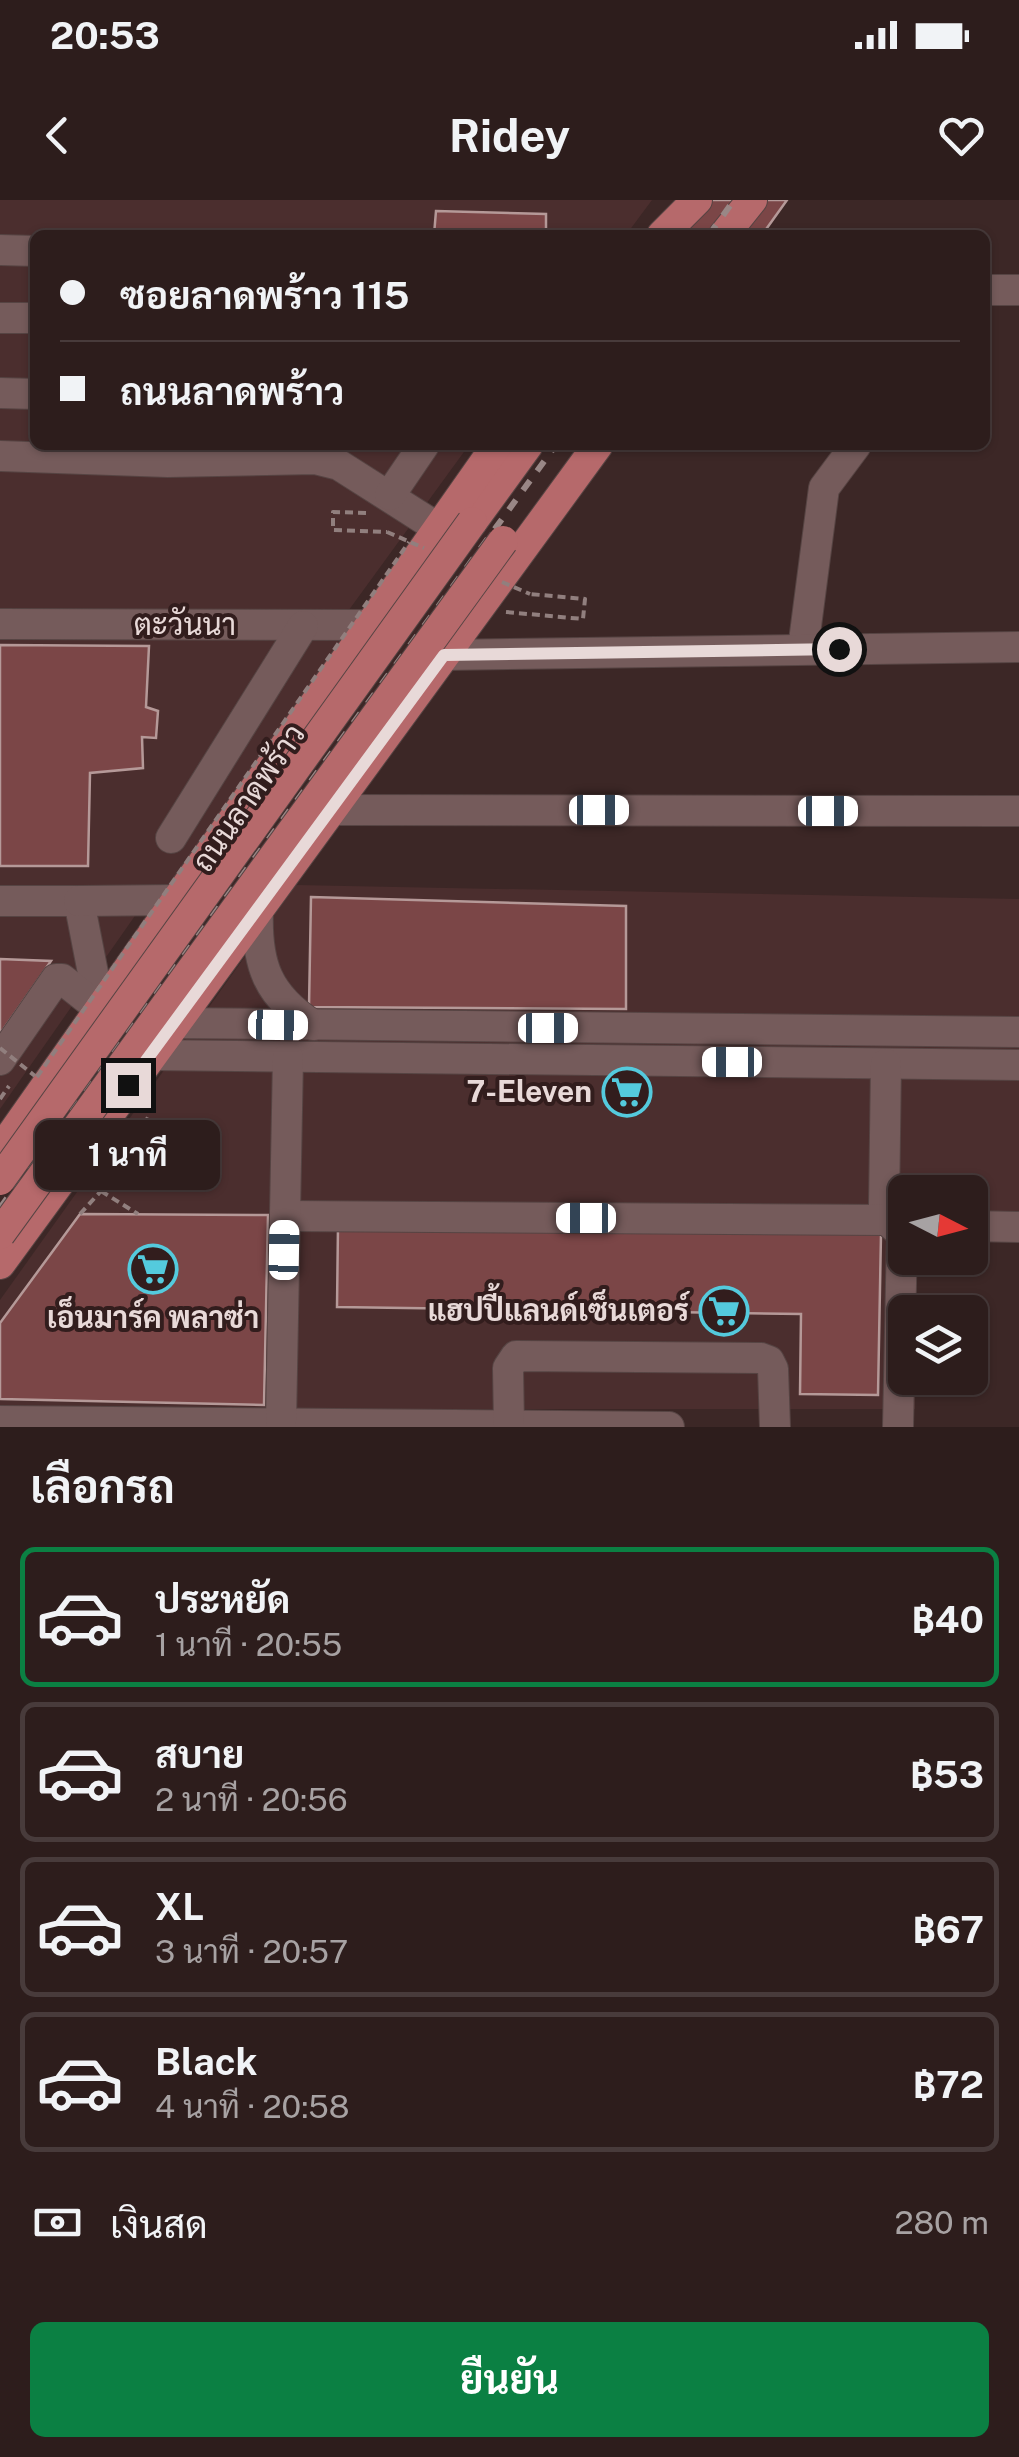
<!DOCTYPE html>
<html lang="th">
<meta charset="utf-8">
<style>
:root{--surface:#2d1d1c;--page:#352625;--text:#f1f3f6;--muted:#a7a2a3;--line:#483b3b;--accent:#0b8043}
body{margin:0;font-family:"Public Sans",Sarabun,sans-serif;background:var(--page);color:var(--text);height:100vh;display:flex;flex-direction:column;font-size:38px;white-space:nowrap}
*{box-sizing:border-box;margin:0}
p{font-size:32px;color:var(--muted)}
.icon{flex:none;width:55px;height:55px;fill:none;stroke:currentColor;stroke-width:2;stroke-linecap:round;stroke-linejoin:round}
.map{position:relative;height:1227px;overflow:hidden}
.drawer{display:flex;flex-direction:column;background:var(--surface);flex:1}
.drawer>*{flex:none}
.hud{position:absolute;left:30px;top:30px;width:960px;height:220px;border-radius:15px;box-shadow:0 2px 8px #0004,0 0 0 2px var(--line);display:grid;align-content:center;height:220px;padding:0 30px;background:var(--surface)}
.needle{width:65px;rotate:96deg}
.controls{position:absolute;left:888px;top:975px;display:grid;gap:20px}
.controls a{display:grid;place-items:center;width:100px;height:100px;border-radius:15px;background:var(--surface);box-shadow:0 2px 8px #0004,0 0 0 2px var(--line);font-size:50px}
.end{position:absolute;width:45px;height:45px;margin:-22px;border:12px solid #e8d9d8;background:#111;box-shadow:0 0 0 5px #111}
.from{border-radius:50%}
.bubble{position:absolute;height:70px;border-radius:15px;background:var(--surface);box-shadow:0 2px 8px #0004,0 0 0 2px var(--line);font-size:32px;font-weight:700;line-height:70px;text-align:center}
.car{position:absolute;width:30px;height:60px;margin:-30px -15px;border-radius:12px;box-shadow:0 0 8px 2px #0007;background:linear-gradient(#fff 24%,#345 0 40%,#fff 0 76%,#345 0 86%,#fff 0)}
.hud b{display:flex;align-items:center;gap:35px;height:95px;font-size:38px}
.hud b+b{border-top:2px solid var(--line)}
.hud i{width:25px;height:25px;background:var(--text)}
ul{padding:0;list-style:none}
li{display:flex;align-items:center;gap:30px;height:140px;margin:0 20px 15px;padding:0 10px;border:5px solid var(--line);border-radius:15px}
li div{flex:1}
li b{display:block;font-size:38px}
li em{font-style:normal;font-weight:700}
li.active{border-color:var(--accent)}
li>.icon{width:90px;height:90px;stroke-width:1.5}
h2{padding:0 30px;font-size:45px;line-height:120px}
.pay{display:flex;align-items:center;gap:25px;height:110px;padding:0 30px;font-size:38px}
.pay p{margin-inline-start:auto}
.button{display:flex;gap:20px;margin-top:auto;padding:20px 30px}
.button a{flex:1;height:115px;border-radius:15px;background:var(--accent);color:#fff;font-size:40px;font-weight:700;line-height:115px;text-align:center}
.status{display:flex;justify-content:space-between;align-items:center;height:70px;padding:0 50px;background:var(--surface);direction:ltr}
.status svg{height:28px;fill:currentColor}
header{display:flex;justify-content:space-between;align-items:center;height:130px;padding:0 30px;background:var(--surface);font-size:45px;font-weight:700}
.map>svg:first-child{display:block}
</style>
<div class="status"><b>20:53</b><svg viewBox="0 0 49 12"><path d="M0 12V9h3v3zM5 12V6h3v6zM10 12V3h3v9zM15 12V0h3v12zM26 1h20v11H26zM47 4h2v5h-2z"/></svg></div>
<header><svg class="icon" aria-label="back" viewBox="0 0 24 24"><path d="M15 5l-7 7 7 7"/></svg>Ridey<svg class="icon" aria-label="heart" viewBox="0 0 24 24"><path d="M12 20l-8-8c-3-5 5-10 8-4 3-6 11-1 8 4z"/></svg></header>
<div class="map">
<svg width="1019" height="1227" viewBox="0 0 1019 1227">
<rect width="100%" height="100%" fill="#3c2726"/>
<g fill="#4b2e2e">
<path d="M0 0H652L626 35H35V245H469L338 425H370L178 700H146L0 909Z"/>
<path d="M296 685 1019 699V1036L970 1035V992H905V1178H915V1209H0V1100Z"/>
</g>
<g fill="#7b4647" stroke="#b59998" stroke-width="2.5">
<path d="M692 0H787L762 35H667Z"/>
<path d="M436 11 546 14V35H434Z"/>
<path d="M0 445 149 446 146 507 158 511 156 538 142 537 143 568 90 573 88 666H0Z"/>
<path d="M311 697 626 706V809L309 807Z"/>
<path d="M0 759 51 761 0 834Z"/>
<path d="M80 1014 268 1015 264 1205 0 1199V1123Z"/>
<path d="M338 1026 881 1034 878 1195 800 1194 801 1114 337 1107Z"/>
</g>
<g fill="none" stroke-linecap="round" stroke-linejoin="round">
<g stroke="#564443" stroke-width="32">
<g id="minor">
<path d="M0 50 35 51"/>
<path d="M985 90H1019"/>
<path d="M0 118H35"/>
<path d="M0 193 35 194"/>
<path d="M0 256 168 262 315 259 339 265 438 328"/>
<path d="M390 295 424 245"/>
<path d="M0 424 370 425"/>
<path d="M803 449 824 288 856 245"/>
<path d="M444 455 1019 447"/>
<path d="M332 610 1019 611"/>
<path d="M171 638 303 426"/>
<path d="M0 701H79L100 809"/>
<path d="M79 701 178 700"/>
<path d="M258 710C256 764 267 795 313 825"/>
<path d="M174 823 1019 832"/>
<path d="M150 855 1019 865"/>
<path d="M0 860 56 779H62L100 809"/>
<path d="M886 864 884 1006 887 1020 902 1034"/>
<path d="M285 1016 887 1020"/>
<path d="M970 1026 1019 1027"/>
<path d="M0 1221 669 1227"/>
<path d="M281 1222 288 858"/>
<path d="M509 1225 508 1168 516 1156 761 1158 769 1161 773 1169 775 1227"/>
<path d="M898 1227 902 1035 905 1027"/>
</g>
</g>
<g stroke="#564443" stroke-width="32">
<g id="major">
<path d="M662 35 697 0"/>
<path d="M724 35 752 0"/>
<path d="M472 322 528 245"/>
<path d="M0 951 497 245"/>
<path d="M0 1064 598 245"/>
</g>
</g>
<g stroke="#917f7e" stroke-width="4" stroke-dasharray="8 5" stroke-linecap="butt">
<path d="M366 313 333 312V330L387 332"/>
<path d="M506 412 583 419 585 399 530 394"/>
<path d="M0 899 9 886"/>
<path d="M133 948 150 913"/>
<path d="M101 991 138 1014"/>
</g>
<use href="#minor" stroke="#755b5b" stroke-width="30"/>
<use href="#major" stroke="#b6696b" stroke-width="30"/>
<g stroke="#998786" stroke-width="6" stroke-dasharray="12 12" stroke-linecap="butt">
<path d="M709 35 734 0"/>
<path d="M0 1008 556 245"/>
</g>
<g stroke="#564443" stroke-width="32" stroke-linecap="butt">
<g id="major-bridge">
<path d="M0 980 472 322"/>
<path d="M0 1034 503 341"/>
</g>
</g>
<g stroke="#917f7e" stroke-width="4" stroke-dasharray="8 5" stroke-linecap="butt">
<path d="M387 332 424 348"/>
<path d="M502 382 530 394"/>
<path d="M0 848 35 876"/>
<path d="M37 877 409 342"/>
<path d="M80 1014 101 991 133 948 108 929"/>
</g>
<use href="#major-bridge" stroke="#b6696b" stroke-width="30"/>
</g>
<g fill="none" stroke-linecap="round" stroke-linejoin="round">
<path stroke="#e8d9d8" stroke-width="12" d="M128 885 444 455 839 449"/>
</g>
<defs>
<g id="supermarket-ring" transform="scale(2.5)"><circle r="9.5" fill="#321d1d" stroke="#54cadd" stroke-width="1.5"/><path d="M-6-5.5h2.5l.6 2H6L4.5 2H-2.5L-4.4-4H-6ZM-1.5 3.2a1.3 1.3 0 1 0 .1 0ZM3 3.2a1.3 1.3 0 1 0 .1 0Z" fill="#54cadd"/></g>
</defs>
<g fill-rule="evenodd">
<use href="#supermarket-ring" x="627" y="892"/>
<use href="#supermarket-ring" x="153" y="1069"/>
<use href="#supermarket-ring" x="724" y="1111"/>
</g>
<g text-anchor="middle" stroke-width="8" stroke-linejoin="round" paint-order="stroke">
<g font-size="30" fill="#e8d9d8" stroke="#321d1d">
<text x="185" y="435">ตะวันนา</text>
<text transform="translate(249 598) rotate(-55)" y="10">ถนนลาดพร้าว</text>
</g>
<g font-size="30" font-weight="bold" fill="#e8d9d8" stroke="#321d1d" text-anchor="end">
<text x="592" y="902">7-Eleven</text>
<text x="689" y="1121">แฮปปี้แลนด์เซ็นเตอร์</text>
<text x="153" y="1128" text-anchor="middle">เอ็นมาร์ค พลาซ่า</text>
</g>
</g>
</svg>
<div class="controls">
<a><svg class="needle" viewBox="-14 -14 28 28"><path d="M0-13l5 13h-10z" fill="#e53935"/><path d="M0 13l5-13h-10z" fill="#a7a2a3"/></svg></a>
<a><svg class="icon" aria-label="layers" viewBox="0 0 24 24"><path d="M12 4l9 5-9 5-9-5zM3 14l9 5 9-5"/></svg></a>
</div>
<i class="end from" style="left:839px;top:449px"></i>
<i class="end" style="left:128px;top:885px"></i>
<div class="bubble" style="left:35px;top:920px;width:185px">1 นาที</div>
<i class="car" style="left:599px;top:610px;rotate:90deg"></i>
<i class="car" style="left:828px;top:611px;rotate:90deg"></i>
<i class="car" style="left:278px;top:825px;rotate:91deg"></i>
<i class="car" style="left:548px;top:828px;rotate:90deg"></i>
<i class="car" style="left:732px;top:862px;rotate:270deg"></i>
<i class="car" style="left:586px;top:1018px;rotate:270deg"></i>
<i class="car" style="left:284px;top:1050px;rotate:1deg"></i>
<div class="hud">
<b><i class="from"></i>ซอยลาดพร้าว 115</b>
<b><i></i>ถนนลาดพร้าว</b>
</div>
</div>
<section class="drawer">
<h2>เลือกรถ</h2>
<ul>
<li class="active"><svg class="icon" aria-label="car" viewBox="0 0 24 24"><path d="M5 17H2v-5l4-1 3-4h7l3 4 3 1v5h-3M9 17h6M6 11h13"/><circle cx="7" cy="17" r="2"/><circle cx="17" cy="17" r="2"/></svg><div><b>ประหยัด</b><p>1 นาที · 20:55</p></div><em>฿40</em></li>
<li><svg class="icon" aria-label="car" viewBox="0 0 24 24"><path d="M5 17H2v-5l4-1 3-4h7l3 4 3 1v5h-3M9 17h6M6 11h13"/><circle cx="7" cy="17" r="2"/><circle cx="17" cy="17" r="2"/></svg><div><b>สบาย</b><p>2 นาที · 20:56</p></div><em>฿53</em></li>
<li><svg class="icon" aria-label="car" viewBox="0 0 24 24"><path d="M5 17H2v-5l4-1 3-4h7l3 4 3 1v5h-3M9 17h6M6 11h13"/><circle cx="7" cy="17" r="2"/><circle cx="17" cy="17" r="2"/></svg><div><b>XL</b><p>3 นาที · 20:57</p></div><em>฿67</em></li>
<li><svg class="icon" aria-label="car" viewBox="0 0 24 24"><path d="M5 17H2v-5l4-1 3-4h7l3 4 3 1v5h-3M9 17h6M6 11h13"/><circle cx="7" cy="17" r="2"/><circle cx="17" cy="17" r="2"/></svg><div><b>Black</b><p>4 นาที · 20:58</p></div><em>฿72</em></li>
</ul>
<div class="pay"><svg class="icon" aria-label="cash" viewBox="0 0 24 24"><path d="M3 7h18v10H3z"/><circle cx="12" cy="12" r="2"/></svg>เงินสด<p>280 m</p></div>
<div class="button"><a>ยืนยัน</a></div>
</section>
